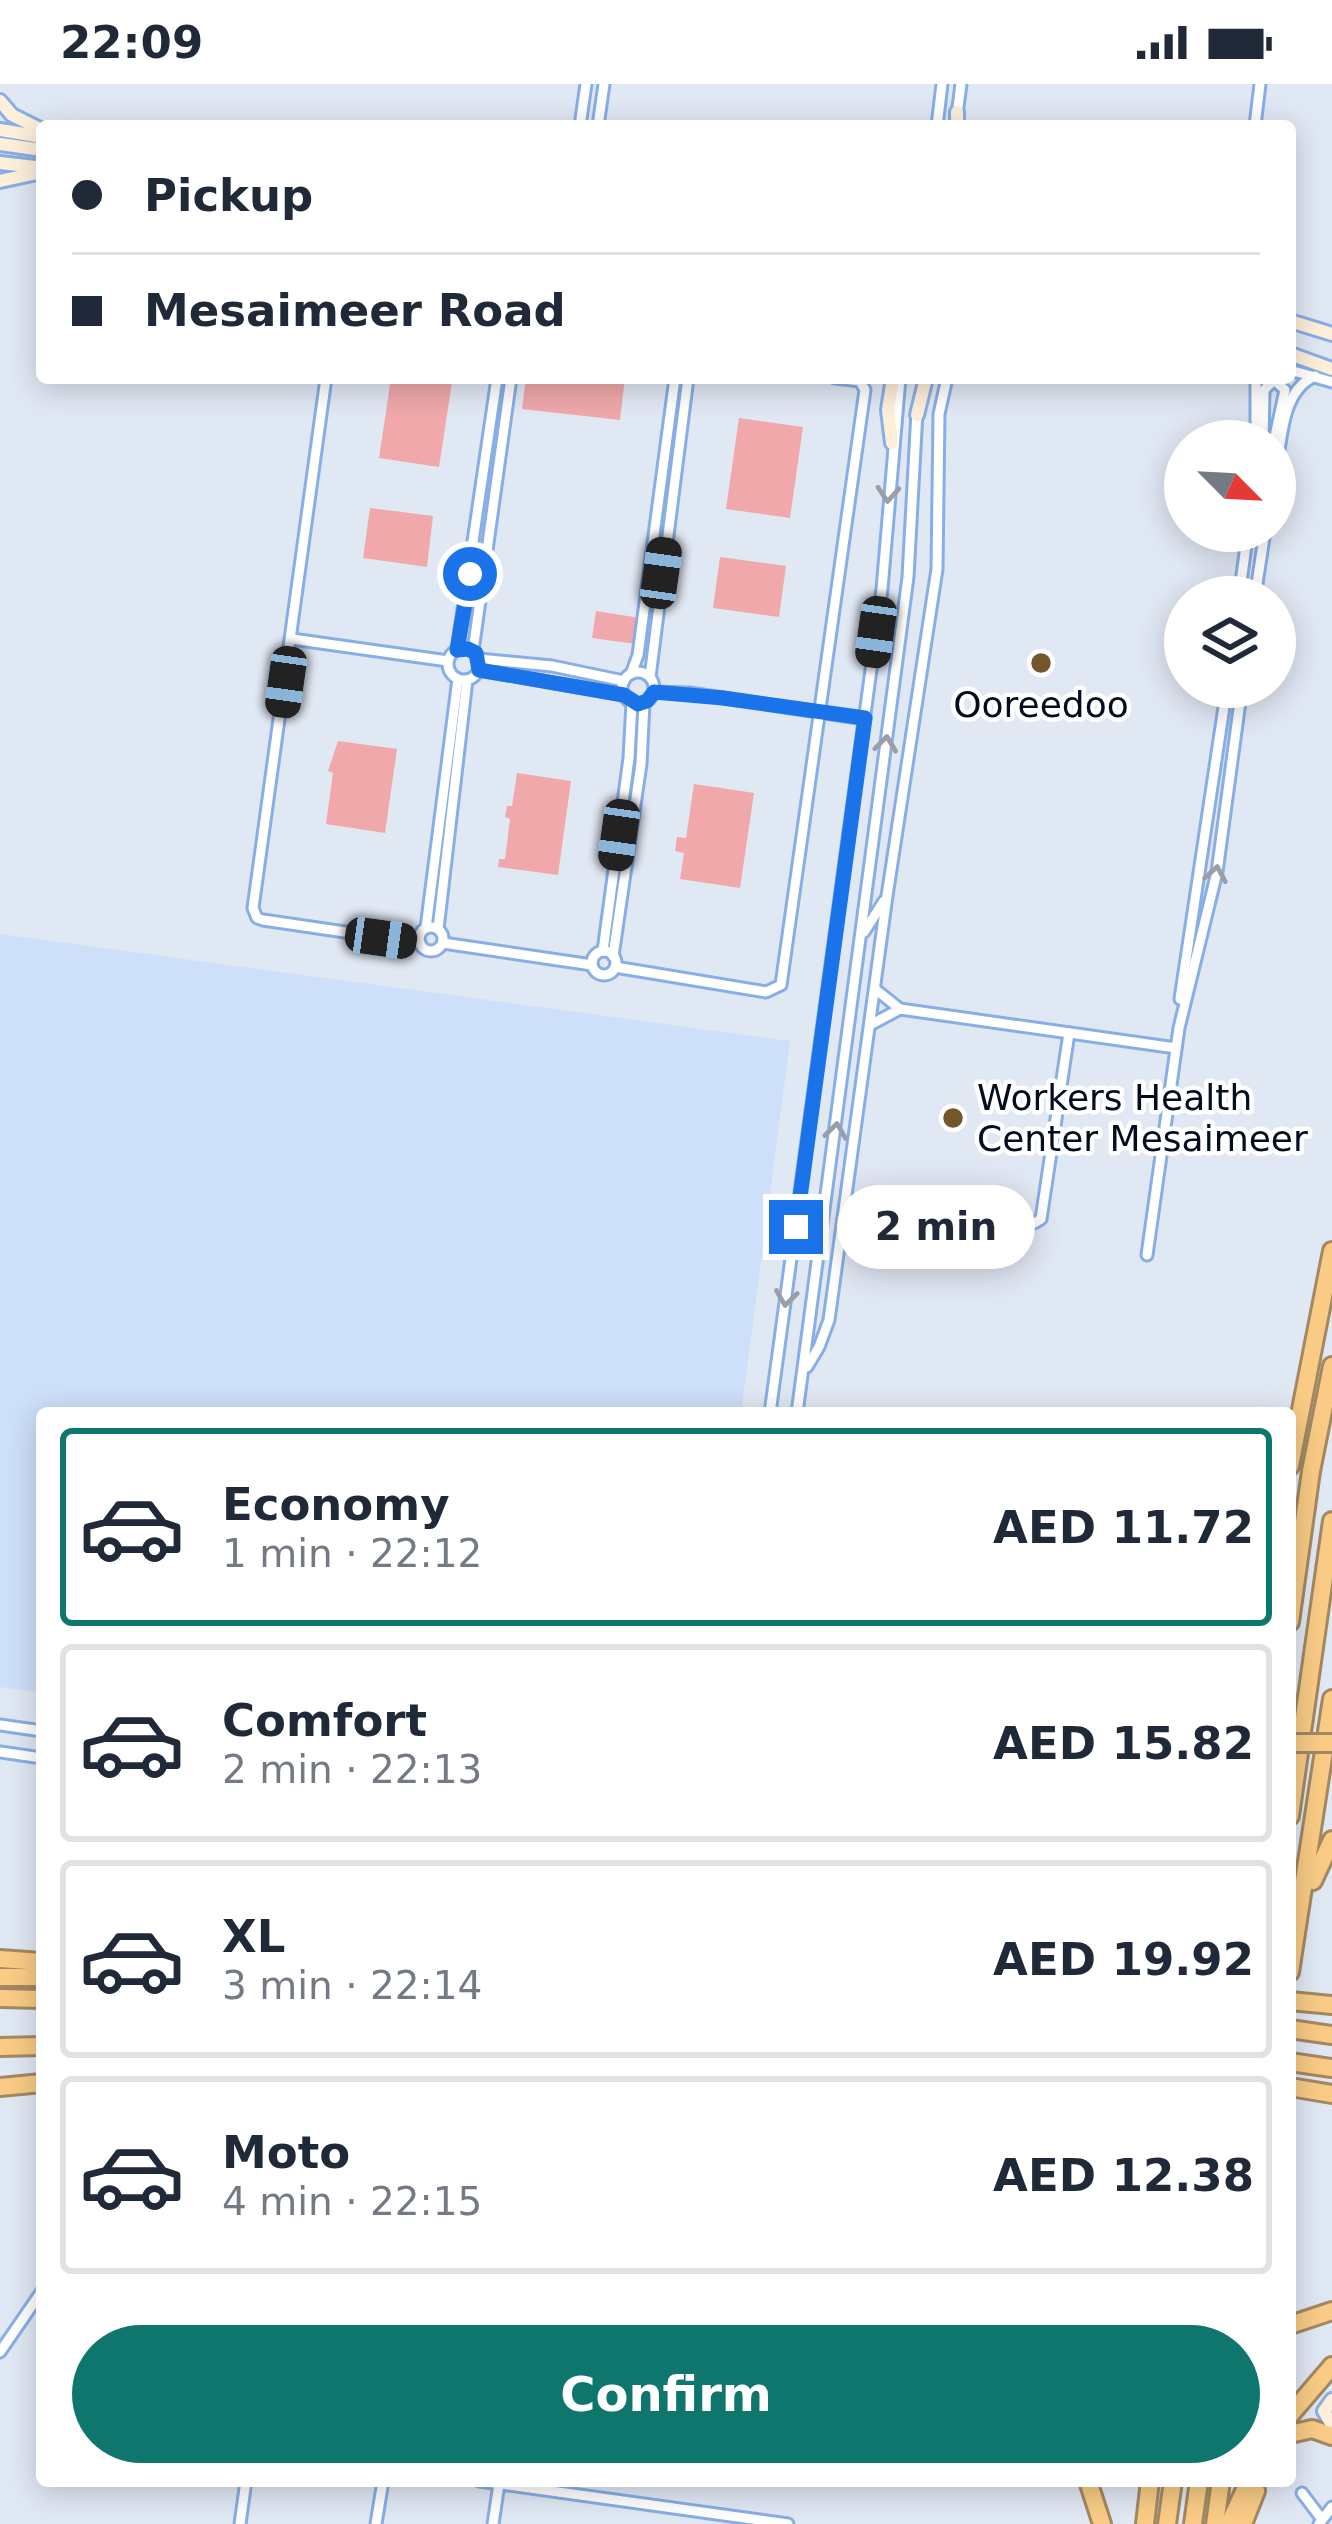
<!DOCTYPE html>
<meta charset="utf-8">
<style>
:root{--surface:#fff;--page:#f6f6f7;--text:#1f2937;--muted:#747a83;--line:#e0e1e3;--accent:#0f766e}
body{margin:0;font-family:"DejaVu Sans",sans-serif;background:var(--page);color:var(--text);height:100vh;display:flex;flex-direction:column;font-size:45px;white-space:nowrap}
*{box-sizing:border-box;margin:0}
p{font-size:39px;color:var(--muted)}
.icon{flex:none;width:66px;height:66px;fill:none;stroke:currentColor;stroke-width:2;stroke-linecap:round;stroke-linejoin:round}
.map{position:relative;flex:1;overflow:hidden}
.side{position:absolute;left:36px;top:1323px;width:1260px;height:1080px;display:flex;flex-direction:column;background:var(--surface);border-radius:12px;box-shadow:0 6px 30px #0003}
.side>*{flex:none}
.banner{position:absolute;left:36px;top:36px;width:1260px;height:264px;border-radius:12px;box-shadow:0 6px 30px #0003;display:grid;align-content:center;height:264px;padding:0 36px;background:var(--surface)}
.needle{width:78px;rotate:114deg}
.tools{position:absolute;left:1164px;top:336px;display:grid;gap:24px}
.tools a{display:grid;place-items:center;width:132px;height:132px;border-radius:50%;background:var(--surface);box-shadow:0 6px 30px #0003;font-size:60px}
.end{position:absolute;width:54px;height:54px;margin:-27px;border:15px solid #1a73e8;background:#fff;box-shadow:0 0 0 6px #fff}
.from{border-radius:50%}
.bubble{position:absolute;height:84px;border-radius:42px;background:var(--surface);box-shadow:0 6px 30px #0003;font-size:39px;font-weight:700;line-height:84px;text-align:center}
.car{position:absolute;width:36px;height:72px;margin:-36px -18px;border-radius:15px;box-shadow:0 0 9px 3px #0007;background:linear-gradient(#222 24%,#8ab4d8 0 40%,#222 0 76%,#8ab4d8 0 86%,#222 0)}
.banner b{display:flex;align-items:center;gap:42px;height:114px;font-size:45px}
.banner b+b{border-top:3px solid var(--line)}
.banner i{width:30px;height:30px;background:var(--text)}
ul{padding:21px 0 0;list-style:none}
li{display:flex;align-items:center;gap:36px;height:198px;margin:0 24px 18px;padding:0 12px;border:6px solid var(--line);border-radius:12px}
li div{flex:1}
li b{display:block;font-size:45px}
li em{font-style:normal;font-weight:700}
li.selected{border-color:var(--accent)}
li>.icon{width:108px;height:108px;stroke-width:1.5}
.primary-button{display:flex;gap:24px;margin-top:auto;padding:24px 36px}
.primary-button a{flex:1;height:138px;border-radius:72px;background:var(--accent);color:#fff;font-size:48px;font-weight:700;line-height:138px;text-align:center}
.status{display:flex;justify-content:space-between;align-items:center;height:84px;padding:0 60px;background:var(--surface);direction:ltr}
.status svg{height:33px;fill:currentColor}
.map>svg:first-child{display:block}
</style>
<div class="status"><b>22:09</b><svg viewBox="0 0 49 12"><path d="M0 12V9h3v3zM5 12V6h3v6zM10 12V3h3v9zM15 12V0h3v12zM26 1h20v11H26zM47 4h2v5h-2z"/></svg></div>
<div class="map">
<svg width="1332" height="2440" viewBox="0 0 1332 2440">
<rect width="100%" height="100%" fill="#e0e8f4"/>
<path fill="#cddff9" d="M0 850 790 957 741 1329H42V1609L0 1603Z"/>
<g fill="#f0a8aa">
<path d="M391 294 452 298 439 383 379 374Z"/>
<path d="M526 294 569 300 570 294H625L620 336 522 325Z"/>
<path d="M739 334 803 343 790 434 726 425Z"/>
<path d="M370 424 433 432 427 483 363 474Z"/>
<path d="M720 473 786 482 779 533 713 524Z"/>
<path d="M596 527 640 534 636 560 592 554Z"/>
<path d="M338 657 397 665 385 749 326 740 333 689 328 687Z"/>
<path d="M517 689 571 697 558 791 498 783 499 775H505L510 735 505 733 507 722H512Z"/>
<path d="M694 700 754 709 740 804 680 795 684 769 675 767 677 753 686 754Z"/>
</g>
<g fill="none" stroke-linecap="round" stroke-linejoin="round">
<g stroke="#88aee5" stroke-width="15">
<g id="street">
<path d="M957 31 961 0"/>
<path d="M580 42 586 0"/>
<path d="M598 42 604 0"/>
<path d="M937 42 942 0"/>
<path d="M1255 42 1260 0"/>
<path d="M1290 286 1332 298"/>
<path d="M326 294 253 824 257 834 263 836 420 859"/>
<path d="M1256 357V294"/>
<path d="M1263 357 1264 306 1274 296 1285 306 1274 357"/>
<path d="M1275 392C1282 359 1280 307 1315 292"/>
<path d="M1239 513 1248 447"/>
<path d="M1255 513 1265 447"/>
<path d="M292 555 448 577"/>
<circle cx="464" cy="580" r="16"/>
<path d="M457 566 497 294"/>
<path d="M473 567 511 294"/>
<path d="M479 575 552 582 624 597"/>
<path d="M479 586 624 611"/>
<circle cx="638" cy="604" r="16"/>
<path d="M631 590 638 571 675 294"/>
<path d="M650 593 688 294"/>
<path d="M654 608 690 609 865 635"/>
<circle cx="431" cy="855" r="12"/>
<path d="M426 844 458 595"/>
<path d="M438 845 467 596"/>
<path d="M864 848 884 817"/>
<path d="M443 859 592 881"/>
<path d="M603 867 629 674 632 619"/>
<circle cx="604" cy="879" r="12"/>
<path d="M613 872 641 680 644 619"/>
<path d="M615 883 766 908 781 901 865 306 860 297 835 294"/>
<path d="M875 905 900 925 1176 964"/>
<path d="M1180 915 1227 603"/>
<path d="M870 941 900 925"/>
<path d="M843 1136C901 1113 995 1168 1041 1135L1069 949"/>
<path d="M1147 1171 1179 944 1217 788 1242 603"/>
<path d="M807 1283 819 1263 829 1236 887 812 937 485 939 330 947 294"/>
<path d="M770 1329 882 505 900 294"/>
<path d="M797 1329 908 493 917 328"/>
<path d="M0 1641 42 1647"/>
<path d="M0 1668 42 1674"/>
<path d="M0 2268 42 2207"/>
<path d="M479 2397 788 2440"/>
<path d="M1302 2409 1321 2434"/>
<path d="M240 2440 246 2397"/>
<path d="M376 2440 383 2397"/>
<path d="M493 2440 499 2400"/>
<path d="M1319 2440 1332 2423"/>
</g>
</g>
<g stroke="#88aee5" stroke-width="18">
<g id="secondary">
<path d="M0 17 12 31 42 46"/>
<path d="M957 42V28"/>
<path d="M0 46 42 53"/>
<path d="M0 60 42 66"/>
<path d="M0 79 35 83"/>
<path d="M0 97 42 88"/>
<path d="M1290 237 1332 250"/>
<path d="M1290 270 1332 285"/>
<path d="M917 331 926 294"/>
<path d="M892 359 888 326 893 294"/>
<path d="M1332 2316 1324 2327 1332 2341"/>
</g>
</g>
<g stroke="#a38862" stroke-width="22">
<g id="highway">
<path d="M1290 1382 1332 1167"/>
<path d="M1290 1538 1311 1387 1332 1282"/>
<path d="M1290 1732 1332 1437"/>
<path d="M1313 1797 1332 1756"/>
<path d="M0 1875 42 1878"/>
<path d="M1290 1888 1332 1615"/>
<path d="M0 1893H42"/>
<path d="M0 1914 42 1915"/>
<path d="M1290 1917 1332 1921"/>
<path d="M1290 1945 1332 1951"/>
<path d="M0 1963 42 1962"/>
<path d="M1290 1978 1332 1984"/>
<path d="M0 2003 42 1999"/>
<path d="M1290 2003 1332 2010"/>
<path d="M1290 2241 1332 2227"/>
<path d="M1290 2331 1332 2282"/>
<path d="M1290 2350 1312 2345 1332 2352"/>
<path d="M1088 2397 1102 2440"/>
<path d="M1145 2440 1150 2397"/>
<path d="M1167 2440 1173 2397"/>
<path d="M1193 2440 1199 2397"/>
<path d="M1215 2440 1221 2397"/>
<path d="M1229 2440 1249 2397"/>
<path d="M1243 2440 1256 2407"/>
</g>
</g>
<use href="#street" stroke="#fff" stroke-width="9"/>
<use href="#secondary" stroke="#fdefda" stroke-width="12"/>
<use href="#highway" stroke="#f9cb85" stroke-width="16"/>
<g stroke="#a38862" stroke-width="22" stroke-linecap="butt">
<path id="highway-bridge" d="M1290 1659H1332"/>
</g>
<use href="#highway-bridge" stroke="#f9cb85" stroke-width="16"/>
</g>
<defs><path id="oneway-chevron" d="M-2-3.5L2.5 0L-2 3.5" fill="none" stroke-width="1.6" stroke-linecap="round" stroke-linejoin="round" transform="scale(3)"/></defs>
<g stroke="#9a9ea6">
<use href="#oneway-chevron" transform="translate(888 410) rotate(94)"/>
<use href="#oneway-chevron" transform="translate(886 660) rotate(-83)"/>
<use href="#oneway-chevron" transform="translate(1216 790) rotate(-80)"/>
<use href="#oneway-chevron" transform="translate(836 1047) rotate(-82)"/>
<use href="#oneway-chevron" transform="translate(786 1214) rotate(98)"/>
</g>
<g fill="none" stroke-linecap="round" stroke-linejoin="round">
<path stroke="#1a73e8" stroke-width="15" d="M470 490 457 566 468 565 476 569 479 586 624 611 638 620 647 617 654 608 723 614 865 634 796 1143"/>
</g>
<g fill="#73572a" stroke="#fff" stroke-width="4.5">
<circle cx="1041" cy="579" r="12"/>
<circle cx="953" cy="1034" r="12"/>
</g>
<g text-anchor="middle" stroke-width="9" stroke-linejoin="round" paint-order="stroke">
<g font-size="36" fill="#020d20" stroke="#fff">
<text x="1041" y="633">Ooreedoo</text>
<text x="977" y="1026" text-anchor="start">Workers Health<tspan x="977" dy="41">Center Mesaimeer</tspan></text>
</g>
</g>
</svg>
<div class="tools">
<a><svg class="needle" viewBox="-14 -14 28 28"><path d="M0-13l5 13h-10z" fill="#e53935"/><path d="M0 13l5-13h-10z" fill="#747a83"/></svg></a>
<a><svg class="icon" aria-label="layers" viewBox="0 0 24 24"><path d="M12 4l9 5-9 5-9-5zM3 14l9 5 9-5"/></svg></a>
</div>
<i class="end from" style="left:470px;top:490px"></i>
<i class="end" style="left:796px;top:1143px"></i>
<div class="bubble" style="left:837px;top:1101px;width:198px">2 min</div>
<i class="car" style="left:661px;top:489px;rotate:8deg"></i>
<i class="car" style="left:876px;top:548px;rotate:188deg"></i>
<i class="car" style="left:286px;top:598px;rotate:188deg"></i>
<i class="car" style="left:619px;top:751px;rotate:188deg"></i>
<i class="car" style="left:381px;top:854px;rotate:98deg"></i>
<div class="banner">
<b><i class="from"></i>Pickup</b>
<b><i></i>Mesaimeer Road</b>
</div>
<section class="side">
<ul>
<li class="selected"><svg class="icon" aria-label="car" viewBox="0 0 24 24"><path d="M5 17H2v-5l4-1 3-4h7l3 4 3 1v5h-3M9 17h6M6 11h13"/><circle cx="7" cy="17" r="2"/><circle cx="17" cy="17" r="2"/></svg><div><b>Economy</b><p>1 min · 22:12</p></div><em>AED 11.72</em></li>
<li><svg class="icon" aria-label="car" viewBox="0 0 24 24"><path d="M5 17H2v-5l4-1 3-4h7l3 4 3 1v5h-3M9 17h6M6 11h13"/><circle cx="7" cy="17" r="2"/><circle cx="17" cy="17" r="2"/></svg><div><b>Comfort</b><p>2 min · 22:13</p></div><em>AED 15.82</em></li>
<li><svg class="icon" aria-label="car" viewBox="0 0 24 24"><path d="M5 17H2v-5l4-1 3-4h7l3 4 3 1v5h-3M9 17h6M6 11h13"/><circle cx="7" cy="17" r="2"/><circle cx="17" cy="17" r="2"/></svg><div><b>XL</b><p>3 min · 22:14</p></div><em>AED 19.92</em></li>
<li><svg class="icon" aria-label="car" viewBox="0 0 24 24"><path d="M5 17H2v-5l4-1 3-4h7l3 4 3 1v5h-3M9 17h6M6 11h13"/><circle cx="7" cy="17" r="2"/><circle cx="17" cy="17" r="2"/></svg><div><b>Moto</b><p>4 min · 22:15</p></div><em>AED 12.38</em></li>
</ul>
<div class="primary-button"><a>Confirm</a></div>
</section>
</div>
